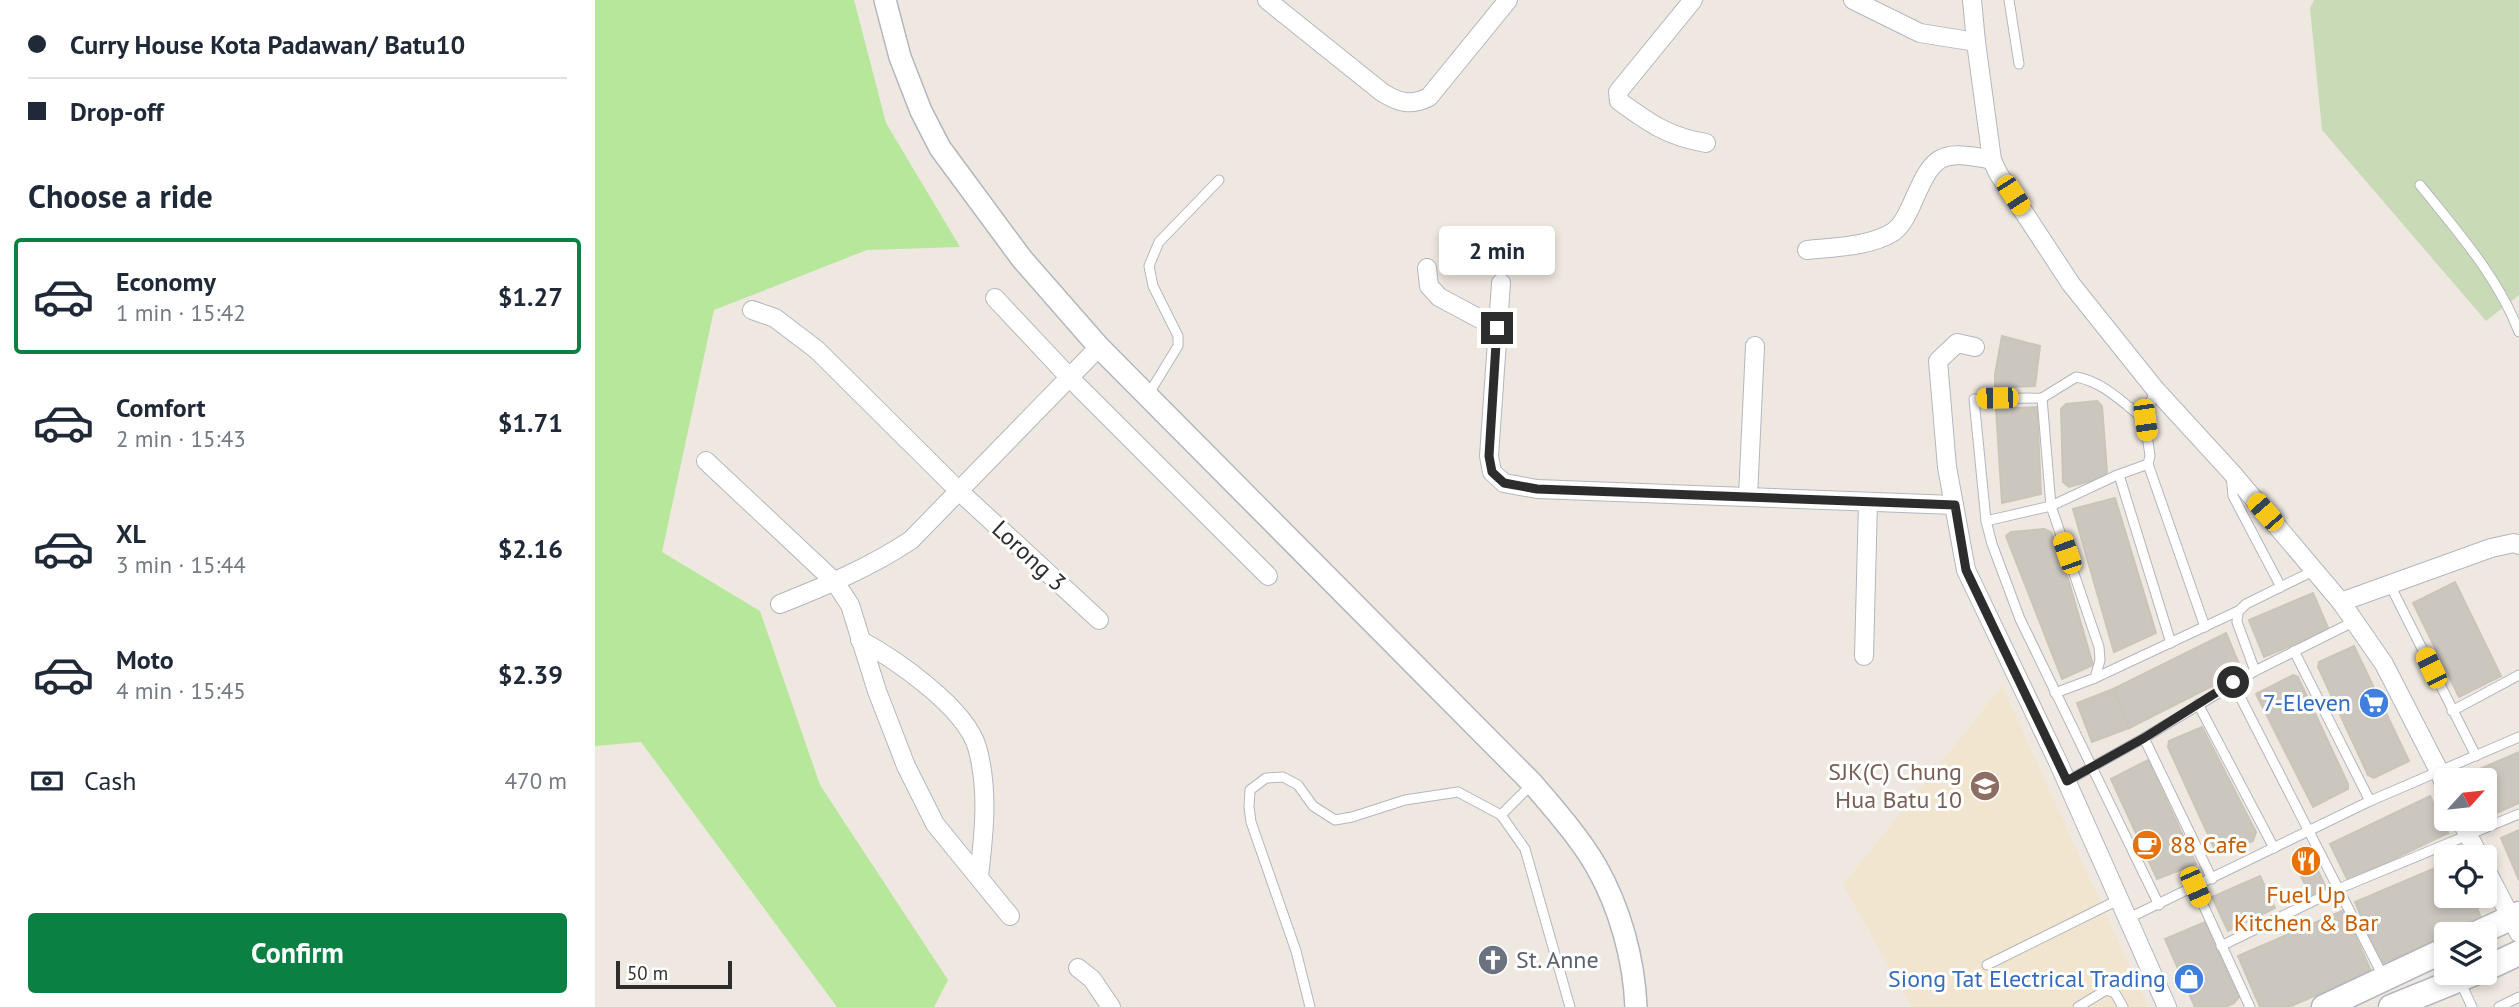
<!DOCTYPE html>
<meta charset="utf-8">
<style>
:root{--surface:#fff;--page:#f2f2f3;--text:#1f2937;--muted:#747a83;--line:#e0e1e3;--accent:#0b8043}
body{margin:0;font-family:"PT Sans",sans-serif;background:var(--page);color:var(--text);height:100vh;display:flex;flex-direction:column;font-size:26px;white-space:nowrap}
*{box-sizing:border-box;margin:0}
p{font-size:23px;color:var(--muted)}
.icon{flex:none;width:38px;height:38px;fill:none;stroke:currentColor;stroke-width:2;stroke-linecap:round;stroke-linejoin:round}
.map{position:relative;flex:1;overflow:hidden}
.details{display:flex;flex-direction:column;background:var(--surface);width:595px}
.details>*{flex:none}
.banner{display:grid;align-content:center;height:154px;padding:0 28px;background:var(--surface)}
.needle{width:46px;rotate:63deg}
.controls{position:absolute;left:1839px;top:768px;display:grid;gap:14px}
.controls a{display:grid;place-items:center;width:63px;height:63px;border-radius:7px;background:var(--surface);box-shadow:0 4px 10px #0003;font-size:35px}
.scale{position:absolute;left:21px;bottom:18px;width:116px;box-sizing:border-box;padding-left:7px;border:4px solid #2d2d2d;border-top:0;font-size:19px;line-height:24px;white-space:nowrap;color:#2d2d2d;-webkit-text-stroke:5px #fff;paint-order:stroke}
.end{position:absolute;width:32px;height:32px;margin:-16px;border:9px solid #2d2d2d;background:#fff;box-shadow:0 0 0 4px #fff}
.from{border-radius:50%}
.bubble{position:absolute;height:49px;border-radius:7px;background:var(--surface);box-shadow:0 4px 10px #0003;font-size:23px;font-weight:700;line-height:49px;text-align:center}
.car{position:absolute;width:21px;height:42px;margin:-21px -10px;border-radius:9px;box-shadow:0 0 5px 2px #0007;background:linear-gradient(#f5c518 24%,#345 0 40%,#f5c518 0 76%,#345 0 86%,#f5c518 0)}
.banner b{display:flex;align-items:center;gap:24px;height:66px;font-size:26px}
.banner b+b{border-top:2px solid var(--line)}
.banner i{width:18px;height:18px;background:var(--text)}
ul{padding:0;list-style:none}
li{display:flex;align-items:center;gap:21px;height:116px;margin:0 14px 10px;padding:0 14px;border:4px solid transparent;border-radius:7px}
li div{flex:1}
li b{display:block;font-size:26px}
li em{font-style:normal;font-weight:700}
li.active{border-color:var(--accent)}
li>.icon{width:63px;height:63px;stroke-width:1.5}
h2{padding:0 28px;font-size:32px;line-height:84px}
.pay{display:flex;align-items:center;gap:18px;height:77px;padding:0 28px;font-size:26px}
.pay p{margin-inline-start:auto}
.cta{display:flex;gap:14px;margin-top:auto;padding:14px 28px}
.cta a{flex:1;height:80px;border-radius:7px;background:var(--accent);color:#fff;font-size:28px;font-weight:700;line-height:80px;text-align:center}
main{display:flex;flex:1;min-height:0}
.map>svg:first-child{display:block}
</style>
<main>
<section class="details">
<div class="banner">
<b><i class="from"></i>Curry House Kota Padawan/ Batu10</b>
<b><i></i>Drop-off</b>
</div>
<h2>Choose a ride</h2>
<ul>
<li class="active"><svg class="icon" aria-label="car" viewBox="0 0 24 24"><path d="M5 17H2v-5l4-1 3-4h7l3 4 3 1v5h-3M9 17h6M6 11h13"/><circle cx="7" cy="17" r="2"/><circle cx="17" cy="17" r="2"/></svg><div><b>Economy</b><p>1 min · 15:42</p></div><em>$1.27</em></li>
<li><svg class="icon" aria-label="car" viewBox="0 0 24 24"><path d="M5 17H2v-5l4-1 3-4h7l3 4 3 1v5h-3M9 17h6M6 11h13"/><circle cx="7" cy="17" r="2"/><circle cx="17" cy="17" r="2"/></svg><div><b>Comfort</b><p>2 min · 15:43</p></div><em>$1.71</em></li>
<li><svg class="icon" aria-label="car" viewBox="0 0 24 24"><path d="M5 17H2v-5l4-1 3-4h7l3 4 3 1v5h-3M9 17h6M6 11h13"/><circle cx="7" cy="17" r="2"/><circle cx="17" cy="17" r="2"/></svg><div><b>XL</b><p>3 min · 15:44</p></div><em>$2.16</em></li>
<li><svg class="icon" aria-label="car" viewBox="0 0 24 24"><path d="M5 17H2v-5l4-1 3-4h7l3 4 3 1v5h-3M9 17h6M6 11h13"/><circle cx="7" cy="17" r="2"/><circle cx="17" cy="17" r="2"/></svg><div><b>Moto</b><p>4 min · 15:45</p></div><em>$2.39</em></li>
</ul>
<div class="pay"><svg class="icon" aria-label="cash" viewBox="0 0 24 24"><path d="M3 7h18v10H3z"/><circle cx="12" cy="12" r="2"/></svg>Cash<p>470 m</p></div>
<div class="cta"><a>Confirm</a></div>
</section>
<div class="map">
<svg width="1924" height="1007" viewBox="0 0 1924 1007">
<rect width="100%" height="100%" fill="#efe8e0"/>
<path fill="#f1e5cf" d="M1407 686 1553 1007H1317L1248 885Z"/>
<path fill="#b6e79b" d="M0 0H259L291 123 365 247 272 250 119 310 67 552 165 611 225 785 353 980 339 1007H242L46 742 0 746Z"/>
<path fill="#c8dab6" d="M1719 0H1924V295L1891 321 1727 130 1715 8Z"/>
<g fill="#cbc6be" stroke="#cbc4b9" stroke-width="2">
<path d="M1407 336 1445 346 1440 386 1400 388V374Z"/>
<path d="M1502 401 1507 406 1512 472 1506 478 1474 487 1468 482 1466 409 1471 404Z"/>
<path d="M1442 407 1446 494 1407 503 1401 409Z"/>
<path d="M1520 498 1561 633 1519 652 1478 509Z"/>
<path d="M1449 529 1456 532 1474 582 1498 665 1467 679 1411 536 1416 532Z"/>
<path d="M1860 582 1906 676 1864 697 1818 603Z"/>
<path d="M1718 593 1734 630 1669 657 1654 620Z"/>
<path d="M1631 633 1647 671 1534 728 1518 689Z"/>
<path d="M1759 646 1814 761 1779 778 1773 775 1723 667 1724 662Z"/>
<path d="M1698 675 1703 677 1753 784V789L1718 807 1661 694Z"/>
<path d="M1518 689 1534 728 1497 742 1482 703Z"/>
<path d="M1607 727 1661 832 1658 841 1627 853 1621 852 1573 747 1574 741Z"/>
<path d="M1924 752V803L1900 814 1890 792V780H1885L1880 771Z"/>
<path d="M1553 760 1601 864 1562 879 1516 779Z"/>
<path d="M1835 796 1853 833 1753 881 1735 844Z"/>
<path d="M1924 830V880L1906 838Z"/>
<path d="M1716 856 1732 890 1716 897 1700 864Z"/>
<path d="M1852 863V896H1877L1887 920 1786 964 1760 902Z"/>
<path d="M1665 876 1680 908 1633 931 1617 897Z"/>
<path d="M1749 910 1776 971 1694 1007H1665L1643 956Z"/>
<path d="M1610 922 1644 997 1639 1003 1631 1007H1600L1570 939Z"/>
</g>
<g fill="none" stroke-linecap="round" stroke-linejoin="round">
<g stroke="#b3b6c1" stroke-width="11">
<g id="service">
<path d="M1414 0 1424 64"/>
<path d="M1825 185C1862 231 1903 277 1924 332"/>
<path d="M553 395 583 346V336L558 286 554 266 564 242 624 180"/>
<path d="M1447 398 1456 506 1504 647 1505 660 1500 678 1460 693"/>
<path d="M1550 420C1528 403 1509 382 1481 377L1447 398 1379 399 1391 521 1397 544 1425 619 1564 905"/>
<path d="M1553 464 1610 627"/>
<path d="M1524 475 1576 643"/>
<path d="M1636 475 1638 496 1686 587"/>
<path d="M1391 521 1456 506 1520 476 1553 464 1555 456 1550 420 1560 389"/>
<path d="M1794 583 1881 756"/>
<path d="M1699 651 1775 801"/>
<path d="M1660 671 1642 622 1643 612 1651 604 1720 570"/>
<path d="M1500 678 1643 611"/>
<path d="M1638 683 1788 976"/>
<path d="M1603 704 1679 848"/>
<path d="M1857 711 1924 675"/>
<path d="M1549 738 1617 879"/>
<path d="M1472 781 1549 738 1660 671 1760 621"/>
<path d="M906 815 937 784"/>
<path d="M1600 887 1655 1007"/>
<path d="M1534 918 1775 801 1924 737"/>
<path d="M1626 946 1743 889 1924 814"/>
<path d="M1392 965 1525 899"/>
<path d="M1865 981 1877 1007"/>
<path d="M715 1007 701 951 656 822 654 807 655 790 671 778 688 777 703 785 718 806 740 820 757 817 810 800 863 792 906 815 930 849 975 1007"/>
<path d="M1483 1007 1511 990 1520 993 1528 1007"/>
<path d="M1904 1007 1924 997"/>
</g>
</g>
<g stroke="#b3b6c1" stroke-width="20">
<g id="minor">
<path d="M672 0 788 93C805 103 816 106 834 97L913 0"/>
<path d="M1098 0 1023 92 1024 101C1054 123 1074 137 1111 143"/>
<path d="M1258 0 1325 33 1381 42 1397 160 1403 173 1476 284 1560 389 1637 473 1746 602 1789 664 1844 771 1852 791"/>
<path d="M1377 0 1381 42"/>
<path d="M1212 250C1239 247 1274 247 1298 232 1306 227 1312 215 1316 206 1338 157 1341 148 1397 160"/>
<path d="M832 268 834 286 844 297 902 328"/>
<path d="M906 283 894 456 897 472 909 483 942 489 1359 505"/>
<path d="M400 298 474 377 673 576"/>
<path d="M157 310 180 318 222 350 365 492 504 620"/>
<path d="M1380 347 1362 343 1343 361 1352 467 1371 570 1463 762 1572 1007"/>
<path d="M111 461 240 582 255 605 282 691 311 766 340 824 415 916"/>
<path d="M1153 497 1160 346"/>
<path d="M1746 602 1896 548 1919 543 1924 545"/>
<path d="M185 604C230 586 276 567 316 540L504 347"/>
<path d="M265 640C300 659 370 707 382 747 394 789 389 834 384 876"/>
<path d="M1269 656 1273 502"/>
<path d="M1865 819 1885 858"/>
<path d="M1890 868 1924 933"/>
<path d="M483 968 497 979 516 1007"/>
</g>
</g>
<g stroke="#b3b6c1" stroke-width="24">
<path id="tertiary" d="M290 0 305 57 326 111 345 148 427 259 504 347 938 784C960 810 984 837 1001 866 1025 908 1039 959 1041 1007"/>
</g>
<g stroke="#b3b6c1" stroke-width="27">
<g id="secondary">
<path d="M1881 934 1924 914"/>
<path d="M1890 969 1924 953"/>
<path d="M1729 1007 1852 949"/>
<path d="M1796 1007 1880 973"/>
</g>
</g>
<use href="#service" stroke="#fff" stroke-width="9"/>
<use href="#minor" stroke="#fff" stroke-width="18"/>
<use href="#tertiary" stroke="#fff" stroke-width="21"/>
<use href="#secondary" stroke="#fff" stroke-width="24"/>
</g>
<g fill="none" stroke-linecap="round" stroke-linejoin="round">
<path stroke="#2d2d2d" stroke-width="9" d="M902 328 894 456 897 472 909 483 942 489 1360 505 1371 570 1472 781 1549 738 1638 682"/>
</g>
<defs>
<g id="supermarket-disc" transform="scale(1.575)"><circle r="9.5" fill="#3f7fe0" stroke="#fff"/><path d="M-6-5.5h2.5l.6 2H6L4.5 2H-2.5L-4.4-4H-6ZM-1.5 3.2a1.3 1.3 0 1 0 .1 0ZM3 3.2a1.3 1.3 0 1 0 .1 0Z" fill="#fff"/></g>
<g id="school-disc" transform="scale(1.575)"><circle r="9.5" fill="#8d6e63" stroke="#fff"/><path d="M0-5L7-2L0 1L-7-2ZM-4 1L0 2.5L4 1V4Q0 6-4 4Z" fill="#fff"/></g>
<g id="cafe-disc" transform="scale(1.575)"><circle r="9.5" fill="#e8710a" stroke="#fff"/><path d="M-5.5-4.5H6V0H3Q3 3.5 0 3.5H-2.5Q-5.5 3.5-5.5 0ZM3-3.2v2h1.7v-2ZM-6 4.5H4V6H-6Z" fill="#fff"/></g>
<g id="restaurant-disc" transform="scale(1.575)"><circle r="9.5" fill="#e8710a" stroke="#fff"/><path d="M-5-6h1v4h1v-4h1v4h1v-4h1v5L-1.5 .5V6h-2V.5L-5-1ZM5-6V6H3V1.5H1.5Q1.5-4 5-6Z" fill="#fff"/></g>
<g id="church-disc" transform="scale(1.575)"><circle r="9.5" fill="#6b7280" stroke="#fff"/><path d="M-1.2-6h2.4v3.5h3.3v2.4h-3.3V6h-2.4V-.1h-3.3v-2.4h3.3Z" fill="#fff"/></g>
<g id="shop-disc" transform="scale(1.575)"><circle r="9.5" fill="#3f7fe0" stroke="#fff"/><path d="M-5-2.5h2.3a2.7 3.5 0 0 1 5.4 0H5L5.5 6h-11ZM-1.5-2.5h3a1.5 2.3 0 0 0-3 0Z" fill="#fff"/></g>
</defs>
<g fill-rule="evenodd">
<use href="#supermarket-disc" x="1779" y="703"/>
<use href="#school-disc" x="1390" y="786"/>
<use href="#cafe-disc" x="1552" y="845"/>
<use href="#restaurant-disc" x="1711" y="861"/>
<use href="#church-disc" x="898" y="960"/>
<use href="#shop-disc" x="1594" y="979"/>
</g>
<g text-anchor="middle" stroke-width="6" stroke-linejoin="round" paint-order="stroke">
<g font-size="24" fill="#2d2d2d" stroke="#fff">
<text transform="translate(434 556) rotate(43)" y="8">Lorong 3</text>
</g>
<g font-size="24" fill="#366cbe" stroke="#fff" text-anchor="end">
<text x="1756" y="711">7-Eleven</text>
<text x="1571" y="987">Siong Tat Electrical Trading</text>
</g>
<g font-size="24" fill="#785e54" stroke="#fff" text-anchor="end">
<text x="1367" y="780">SJK(C) Chung<tspan x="1367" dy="28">Hua Batu 10</tspan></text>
</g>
<g font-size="24" fill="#c56008" stroke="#fff" text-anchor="start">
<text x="1575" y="853">88 Cafe</text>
<text x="1711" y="903" text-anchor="middle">Fuel Up<tspan x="1711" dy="28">Kitchen &amp; Bar</tspan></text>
</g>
<g font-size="24" fill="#5b616d" stroke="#fff" text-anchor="start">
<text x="921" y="968">St. Anne</text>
</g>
</g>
</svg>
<div class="controls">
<a><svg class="needle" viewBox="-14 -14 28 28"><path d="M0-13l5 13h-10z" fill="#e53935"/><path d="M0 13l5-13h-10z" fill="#747a83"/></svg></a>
<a><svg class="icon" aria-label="locate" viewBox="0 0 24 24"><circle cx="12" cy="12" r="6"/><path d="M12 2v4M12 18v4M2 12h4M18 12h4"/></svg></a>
<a><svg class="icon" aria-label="layers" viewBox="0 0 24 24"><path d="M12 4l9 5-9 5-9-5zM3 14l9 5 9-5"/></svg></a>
</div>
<div class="scale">50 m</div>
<i class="end from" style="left:1638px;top:682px"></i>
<i class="end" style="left:902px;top:328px"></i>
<div class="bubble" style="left:844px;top:226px;width:116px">2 min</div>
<i class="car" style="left:1418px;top:195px;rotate:147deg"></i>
<i class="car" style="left:1402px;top:398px;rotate:269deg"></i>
<i class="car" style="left:1550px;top:420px;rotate:172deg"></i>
<i class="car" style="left:1670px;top:512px;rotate:319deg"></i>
<i class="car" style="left:1472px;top:553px;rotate:341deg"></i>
<i class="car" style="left:1836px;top:668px;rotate:334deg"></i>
<i class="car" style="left:1600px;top:887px;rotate:156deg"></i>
</div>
</main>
